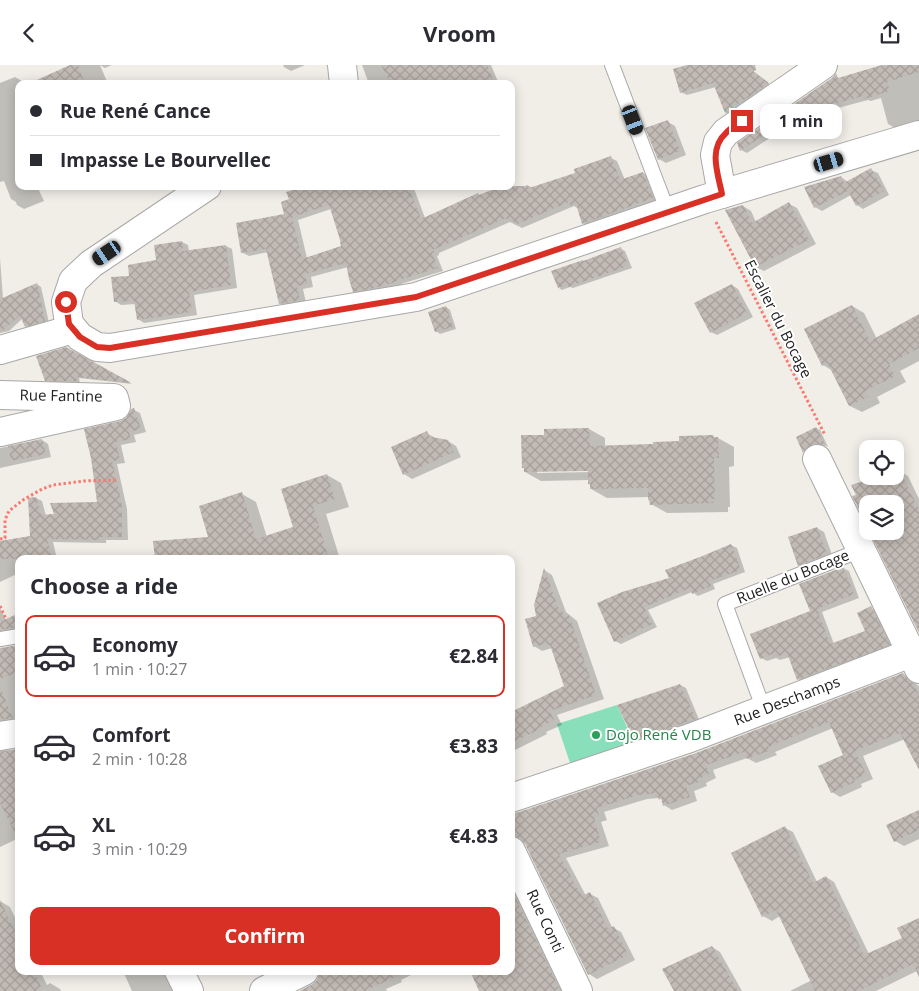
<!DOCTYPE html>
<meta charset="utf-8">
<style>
:root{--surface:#fff;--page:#f2f2f3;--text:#2b2b33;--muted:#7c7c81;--line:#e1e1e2;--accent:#d93025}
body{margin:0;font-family:"Open Sans",sans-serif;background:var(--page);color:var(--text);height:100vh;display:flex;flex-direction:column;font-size:19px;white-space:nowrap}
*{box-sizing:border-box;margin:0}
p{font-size:16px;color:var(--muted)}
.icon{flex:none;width:28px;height:28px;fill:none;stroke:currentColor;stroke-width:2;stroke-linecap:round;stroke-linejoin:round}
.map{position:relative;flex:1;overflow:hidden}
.panel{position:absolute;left:15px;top:490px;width:500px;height:420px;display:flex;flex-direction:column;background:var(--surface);border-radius:10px;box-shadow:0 2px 12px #0003}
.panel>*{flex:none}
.banner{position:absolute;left:15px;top:15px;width:500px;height:110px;border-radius:10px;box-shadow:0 2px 12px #0003;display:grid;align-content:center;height:110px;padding:0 15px;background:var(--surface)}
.fabs{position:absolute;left:859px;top:375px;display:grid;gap:10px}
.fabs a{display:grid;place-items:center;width:45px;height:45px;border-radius:10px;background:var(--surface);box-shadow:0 2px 12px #0003;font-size:25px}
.end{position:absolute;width:22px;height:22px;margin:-11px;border:6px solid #d93025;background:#fff;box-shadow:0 0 0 2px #fff}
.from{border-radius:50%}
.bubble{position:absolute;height:35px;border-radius:10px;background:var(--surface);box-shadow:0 2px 12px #0003;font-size:16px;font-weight:700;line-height:35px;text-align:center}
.car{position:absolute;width:15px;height:30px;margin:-15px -8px;border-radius:6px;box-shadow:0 0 4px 1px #0007;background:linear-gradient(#222 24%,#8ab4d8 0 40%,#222 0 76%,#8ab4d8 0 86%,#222 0)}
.banner b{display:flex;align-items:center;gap:18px;height:48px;font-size:19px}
.banner b+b{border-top:1px solid var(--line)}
.banner i{width:12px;height:12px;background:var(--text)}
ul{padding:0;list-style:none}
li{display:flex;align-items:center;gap:15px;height:82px;margin:0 10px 8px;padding:0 5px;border:2px solid transparent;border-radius:10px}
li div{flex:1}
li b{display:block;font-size:19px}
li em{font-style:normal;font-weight:700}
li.active{border-color:var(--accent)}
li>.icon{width:45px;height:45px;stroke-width:1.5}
h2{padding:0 15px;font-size:22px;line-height:60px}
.button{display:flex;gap:10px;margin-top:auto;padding:10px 15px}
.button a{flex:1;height:58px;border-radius:10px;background:var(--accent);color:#fff;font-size:20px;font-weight:700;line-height:58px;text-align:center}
header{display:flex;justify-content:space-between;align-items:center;height:65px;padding:0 15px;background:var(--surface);font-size:22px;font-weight:700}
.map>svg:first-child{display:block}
</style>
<header><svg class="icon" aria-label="back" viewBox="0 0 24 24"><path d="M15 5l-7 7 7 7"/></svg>Vroom<svg class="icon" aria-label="share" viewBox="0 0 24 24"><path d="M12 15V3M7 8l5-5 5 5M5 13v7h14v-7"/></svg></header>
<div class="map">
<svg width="919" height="926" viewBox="0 0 919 926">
<defs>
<pattern id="building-cross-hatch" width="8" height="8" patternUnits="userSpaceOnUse" patternTransform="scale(1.25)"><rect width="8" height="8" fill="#c2bab4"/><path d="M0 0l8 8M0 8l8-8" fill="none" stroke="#a6a09a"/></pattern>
</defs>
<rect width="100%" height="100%" fill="#f1eee8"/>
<path fill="#88dfba" d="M617 640 635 680 571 701 557 659Z"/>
<g fill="#0003" fill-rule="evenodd">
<path d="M73 0H100L108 19H49Z"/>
<path d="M100 0H112L105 3Z"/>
<path d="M283 0H305L291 6 284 2Z"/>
<path d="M362 0H491L499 19H369Z"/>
<path d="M692 0H746L774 23 733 51 726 48 716 22 687 30 681 27Z"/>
<path d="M887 0H919V56L895 63 888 59 881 33 871 36 868 35 800 53 803 64 787 68 782 65 747 88 741 85 739 79Z"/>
<path d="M15 12 22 16 23 19H19V121H37L44 136 24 144 17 140 16 137 11 134 4 116 0 117V18Z"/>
<path d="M668 57 675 61 686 90 666 98 659 94Z"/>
<path d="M611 93 617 96 625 115 643 108 650 112 659 136 589 162 583 158 579 144 574 141 522 163 510 157 439 188V190L437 191 443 206 401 219 402 220 377 227 360 230 354 226 348 202 311 212 313 222 303 224 306 238 286 242 280 238 268 187 249 191 243 188 286 150 387 121H413L425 153 480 131 514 126 527 120 533 123 577 109ZM331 144 342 182 307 193 298 155Z"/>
<path d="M871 105 878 108 889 130 863 144 857 140 851 130 822 146 815 142 841 112 848 117Z"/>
<path d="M789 139 797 143 816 179 764 206 756 202 743 141 751 146 756 157Z"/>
<path d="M182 177 188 180 189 186 226 181 232 184 237 223 194 230 197 250 144 258 138 254 136 239 121 240 115 236 131 212 157 196Z"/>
<path d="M621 184 625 186 632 203 573 223 570 222 562 225 559 223Z"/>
<path d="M0 193 3 234 37 219 41 222 49 258 30 263 26 261 23 253 9 266 0 268Z"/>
<path d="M732 220 738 224 753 252 717 270 711 267Z"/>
<path d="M852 241 864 248 877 274 919 253V296L900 306 906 317 877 332 880 338 862 347 850 341 833 306 823 300Z"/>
<path d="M446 242 450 245 456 264 440 269 436 266Z"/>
<path d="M66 284 132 319 79 313 80 318 50 317 46 315Z"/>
<path d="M134 345 140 348 146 367 134 370 136 377 121 380 125 398 117 399 127 444 128 475H106V478L53 477 57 494H19V508L0 517V478L31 472 36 433 42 436 46 451 98 439 120 357 127 354Z"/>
<path d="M816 363 820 365 828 382 824 380 815 381 807 389 804 387 798 372Z"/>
<path d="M589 364 605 373V382L681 378 715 373H718L734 382V401L729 402 730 442H728V447L667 448 651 439 649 432 607 433 591 424 589 415 541 416 525 407 545 371ZM594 405V407L537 408V406Z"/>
<path d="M427 368 435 373 448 376 456 381 461 392 412 414 404 409 393 383Z"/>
<path d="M42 375 48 379 51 392 0 403V383Z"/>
<path d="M899 406 908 411 919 434V565L895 466V439L854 432 895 411V407Z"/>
<path d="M327 410 341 418 349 442 326 449 340 494H193L210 473 242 429 256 437 267 472 295 463Z"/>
<path d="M817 463 824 467 833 493 806 504 799 500Z"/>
<path d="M731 480 737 483 745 507 713 519 715 524 698 531 692 527 648 545 657 562 621 579 615 576 598 539 670 513Z"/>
<path d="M843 503 849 506 859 533 822 547 834 579 867 566 871 543 877 546 895 583 804 618 798 614 790 592 780 595 776 593 767 596 761 593 811 547Z"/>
<path d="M544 505 552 510 566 547 577 556 604 634 557 650 562 660 546 667 547 669 511 687V648L566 622 552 583 542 586 534 581Z"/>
<path d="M0 543 6 555 19 549V566L0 571Z"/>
<path d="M19 580V656L0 660V584Z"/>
<path d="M903 609 912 614 917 620 919 621V703L905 674 863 691 873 714 861 719 862 722 840 732 832 727 844 690 833 663 775 687 777 690 756 698 747 693 713 705 716 713 706 718 707 721 694 726 697 736 672 745 664 740 662 735 659 733 647 734 604 747 607 755 601 757 609 781 566 793 585 829 586 830 590 829 598 833 612 862 621 867 635 895 597 914 589 909 516 749 696 689Z"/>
<path d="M680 620 686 623 700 657 640 678 634 675Z"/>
<path d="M0 687 19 773 0 782Z"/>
<path d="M919 746V774L904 781 895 776Z"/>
<path d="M785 763 793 767 817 817 826 812 834 817 869 889 903 874 919 854V905L876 926H790L812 915 780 851 772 856 763 851Z"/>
<path d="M511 824 519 828 566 926H478L511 906Z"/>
<path d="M0 836 10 842 19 861V906H40L47 920 50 918 60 924 61 926H0Z"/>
<path d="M712 882 720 887 742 926H676Z"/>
<path d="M123 906H173L174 926H132Z"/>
<path d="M321 906H419L401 915 402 917 386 924 387 926H302L312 921 318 915Z"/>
</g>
<g fill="url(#building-cross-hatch)" fill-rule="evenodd">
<path d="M70 0H78L85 19H28Z"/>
<path d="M381 0H487L495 19H391Z"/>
<path d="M687 0H755L756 5 753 6 769 18 725 48 713 18 680 28 673 4Z"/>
<path d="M882 0H919V7L887 17 890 26 864 34 863 31 794 50 798 61 780 66 779 60 740 86 737 78 832 13 836 8 838 13Z"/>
<path d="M668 55 680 86 658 95 645 63Z"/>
<path d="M611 91 620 115 643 107 653 133 582 159 576 139 571 141 569 137 515 160 513 155 508 157 506 153 433 185 434 187 432 188 438 203 396 216V217L370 224 353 227 349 214 346 198 305 209 307 219 297 221 300 235 279 239 266 184 241 188 236 158 284 149 281 137 289 134 286 127 304 121H408L421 154 478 128 479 130 501 121H528L529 123 575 108 574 104ZM329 140 341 177H340L341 181 302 194 292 152Z"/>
<path d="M871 103 884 126 856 141 848 126 814 143 804 122 841 111 844 118Z"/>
<path d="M789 137 809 175 755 202 725 145 743 140 752 158Z"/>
<path d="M182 176 183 186 226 180 231 220 189 227 192 247 137 255 134 236 114 237 111 212 129 211 128 200 156 195 154 180Z"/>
<path d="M621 182 628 201 568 222 567 220 558 223 551 206 583 195V196Z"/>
<path d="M37 218 45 256 25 262 20 250 0 268V234Z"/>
<path d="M732 219 747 248 710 268 694 238Z"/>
<path d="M852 240 870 276 919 249V283L889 299 895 311 865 326 868 332 849 341 828 299 822 301 804 264Z"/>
<path d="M446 241 453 262 435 267 428 247Z"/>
<path d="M66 282 130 317V318L76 312 77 316H45L36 291Z"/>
<path d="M134 343 141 364 129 367 131 374 116 377 120 395 112 396 122 440V472H100L101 475 47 474 52 494H0V476L30 471 28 433 36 432 41 450 54 449 50 438 97 437 91 393 84 364 120 356 126 353 131 344Z"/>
<path d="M816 362 826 381 819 379 811 380 804 385 803 388 796 372Z"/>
<path d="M589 363 590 381 653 379V377L679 376V371L713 370 714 372H718L719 393H714L715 434H712L713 438 650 440 649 435H648V423L590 424V419H588V406L524 407V403H522L521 370H544V364Z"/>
<path d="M427 366 430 373 432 372 448 375 454 387 403 410 391 382Z"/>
<path d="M42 374 46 389 11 396 8 381Z"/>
<path d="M899 404 919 445V568L869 466H895V439H868V462L852 431 856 430 851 420 878 411H895V406Z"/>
<path d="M327 409 335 434 313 441 329 494H155L153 476 208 472 199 441 242 427 256 474 293 462 281 424Z"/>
<path d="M817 462 827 489 798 501 788 472Z"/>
<path d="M731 479 741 505 709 516 711 521 692 529 690 523 644 542 652 559 614 577 597 538 622 527 669 513 665 505 700 492Z"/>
<path d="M843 502 854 529 817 544 830 579 865 566 857 548 871 541 890 580 797 615 787 588 773 593 772 589 760 594 750 569 810 546 799 519Z"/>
<path d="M544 503 559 545 562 544 564 552 569 550 596 630 550 646 554 655 539 663 540 664 511 678V647L564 621 550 580H546V579L533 582 525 554 536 551 534 540Z"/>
<path d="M19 548V562L0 565V557Z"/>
<path d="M19 580V607L0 614V583Z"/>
<path d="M903 608 910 617 913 618 919 630V705L900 668 855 686 866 709 854 715 855 717 831 728 818 701 843 690 829 657 768 682 769 686 747 694 744 687 706 700 709 709 698 714 699 717 686 721 690 732 663 741 661 733 659 735 656 728 638 730 597 743 599 751 594 752 601 777 559 789 578 825H579L582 831 590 827 608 864 614 861 628 890 588 910 525 779 519 773 511 771V748H516L696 688Z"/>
<path d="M680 619 696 654 634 675 617 640Z"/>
<path d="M0 622 13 653 0 655Z"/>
<path d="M19 684V776L0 738V686Z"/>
<path d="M919 745V765L894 777 886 760Z"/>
<path d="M785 761 813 818 826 811 864 890 902 873 897 863 919 853V912L913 899 859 926H815L776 845 762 852 731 788Z"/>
<path d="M511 823 559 923 554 926H479L470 906H511Z"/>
<path d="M0 835 19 874V906H34L43 926H0Z"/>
<path d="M712 881 738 926H674L662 904Z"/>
<path d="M320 906H408L365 926H299L311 920 317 915Z"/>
</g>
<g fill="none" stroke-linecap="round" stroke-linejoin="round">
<g stroke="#a8a8a8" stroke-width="16">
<g id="service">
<path d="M612 0 668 147"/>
<path d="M0 574 19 571"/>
<path d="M764 645 725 539 861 485"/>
</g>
</g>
<g stroke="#a8a8a8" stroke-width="30">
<g id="minor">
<path d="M342 0 344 19"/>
<path d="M207 121 91 199 73 216 66 237 69 259 80 272 97 282 110 283 416 232 705 134 919 70"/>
<path d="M722 129 715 90 718 77 726 67 823 0"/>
<path d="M0 285 73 264"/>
<path d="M0 330 114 333 116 341 0 367"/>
<path d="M817 394 919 604"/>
<path d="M0 671 19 668"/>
<path d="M511 733 690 673 919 585"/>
<path d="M511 786 578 926"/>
<path d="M179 906 189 926"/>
<path d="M264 926 304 906"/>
</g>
</g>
<g stroke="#f87b72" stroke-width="3" stroke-dasharray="2.5 2.5" stroke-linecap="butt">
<path d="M716 157 825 370"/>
<path d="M0 474 5 473V455L9 446 23 435 42 424 53 420 84 416 116 415"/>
<path d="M0 541 6 554"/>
</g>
<use href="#service" stroke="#fff" stroke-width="14"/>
<use href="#minor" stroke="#fff" stroke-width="28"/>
</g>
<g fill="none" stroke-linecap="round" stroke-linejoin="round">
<path stroke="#d93025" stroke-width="6" d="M66 237 69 259 80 272 97 282 110 283 416 232 722 129C718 109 708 84 726 68 730 63 737 60 742 56"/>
</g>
<circle fill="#2e9e5b" stroke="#fff" stroke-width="2" cx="596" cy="670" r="5"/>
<g text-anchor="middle" stroke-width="4" stroke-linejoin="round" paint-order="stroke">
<g font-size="15" fill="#212121" stroke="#fff">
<text transform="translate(778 254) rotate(63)" y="5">Escalier du Bocage</text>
<text transform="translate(61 331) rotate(1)" y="5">Rue Fantine</text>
<text transform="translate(793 512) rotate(-22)" y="5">Ruelle du Bocage</text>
<text transform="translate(787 636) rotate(-21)" y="5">Rue Deschamps</text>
<text transform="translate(545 856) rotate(65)" y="5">Rue Conti</text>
</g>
<g font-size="15" fill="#27864d" stroke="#fff" text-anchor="start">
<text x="606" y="675">Dojo René VDB</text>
</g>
</g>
</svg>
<div class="fabs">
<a><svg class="icon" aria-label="locate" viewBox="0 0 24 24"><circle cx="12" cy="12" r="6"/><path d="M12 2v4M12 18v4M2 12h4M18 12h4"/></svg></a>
<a><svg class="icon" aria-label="layers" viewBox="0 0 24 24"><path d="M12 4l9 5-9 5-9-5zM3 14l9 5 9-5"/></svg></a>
</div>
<i class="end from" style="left:66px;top:237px"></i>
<i class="end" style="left:742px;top:56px"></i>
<div class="bubble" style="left:760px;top:39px;width:82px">1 min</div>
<i class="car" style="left:633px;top:55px;rotate:159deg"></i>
<i class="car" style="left:829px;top:97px;rotate:73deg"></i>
<i class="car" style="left:107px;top:188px;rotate:236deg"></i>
<div class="banner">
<b><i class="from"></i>Rue René Cance</b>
<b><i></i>Impasse Le Bourvellec</b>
</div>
<section class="panel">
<h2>Choose a ride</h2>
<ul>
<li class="active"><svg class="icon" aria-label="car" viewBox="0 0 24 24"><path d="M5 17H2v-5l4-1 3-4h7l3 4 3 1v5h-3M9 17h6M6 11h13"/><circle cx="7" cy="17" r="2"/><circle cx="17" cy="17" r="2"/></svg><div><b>Economy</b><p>1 min · 10:27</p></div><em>€2.84</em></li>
<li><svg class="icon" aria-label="car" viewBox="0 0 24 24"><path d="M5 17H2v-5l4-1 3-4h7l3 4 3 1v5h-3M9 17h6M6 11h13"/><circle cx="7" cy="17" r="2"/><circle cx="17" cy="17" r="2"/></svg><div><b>Comfort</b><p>2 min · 10:28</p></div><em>€3.83</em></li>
<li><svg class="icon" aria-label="car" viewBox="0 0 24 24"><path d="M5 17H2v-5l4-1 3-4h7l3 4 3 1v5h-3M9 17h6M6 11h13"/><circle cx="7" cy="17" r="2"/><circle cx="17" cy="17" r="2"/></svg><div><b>XL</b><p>3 min · 10:29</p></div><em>€4.83</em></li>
</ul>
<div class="button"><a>Confirm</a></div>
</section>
</div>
